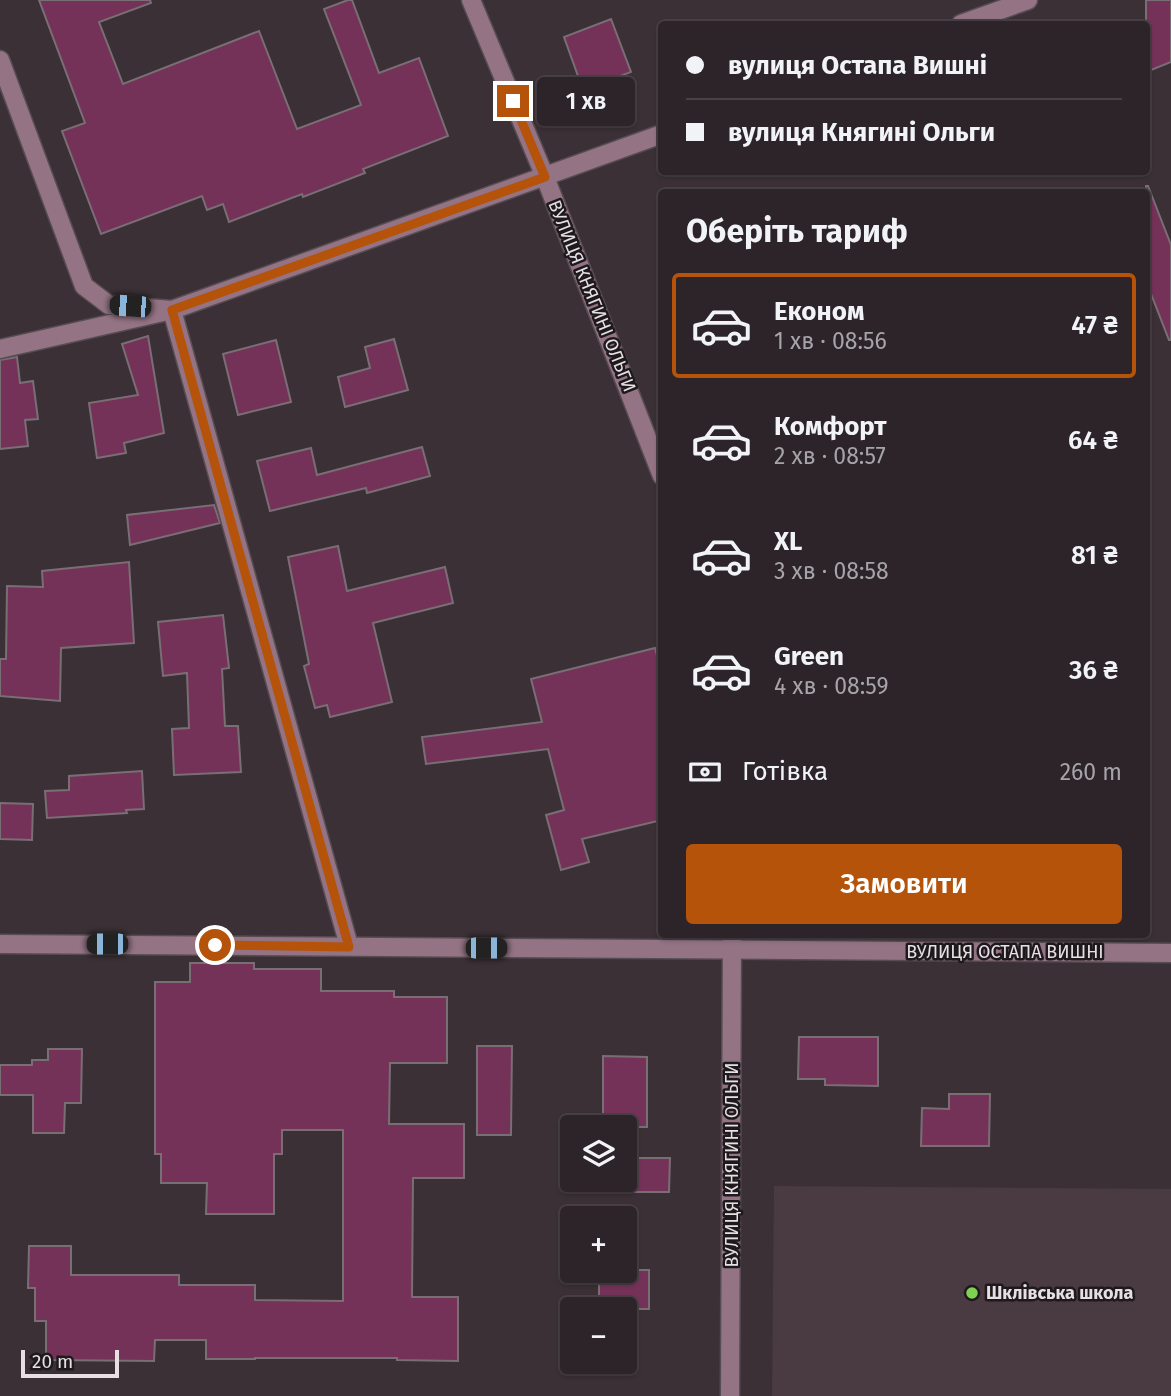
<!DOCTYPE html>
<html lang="uk">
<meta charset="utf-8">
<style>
:root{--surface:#2c2428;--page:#342c30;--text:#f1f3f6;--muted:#a6a4a8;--line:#484145;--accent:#b45309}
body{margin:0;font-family:"Fira Sans",sans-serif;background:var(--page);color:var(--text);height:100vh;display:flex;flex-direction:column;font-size:26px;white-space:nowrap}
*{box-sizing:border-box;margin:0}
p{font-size:23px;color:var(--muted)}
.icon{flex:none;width:38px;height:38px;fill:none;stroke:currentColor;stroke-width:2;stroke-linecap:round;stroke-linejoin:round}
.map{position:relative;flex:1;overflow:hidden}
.details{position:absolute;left:658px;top:189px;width:492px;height:749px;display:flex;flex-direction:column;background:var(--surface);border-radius:7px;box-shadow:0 2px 5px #0004,0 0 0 2px var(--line)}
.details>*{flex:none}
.top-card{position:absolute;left:658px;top:21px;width:492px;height:154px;border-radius:7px;box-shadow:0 2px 5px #0004,0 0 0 2px var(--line);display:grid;align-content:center;height:154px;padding:0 28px;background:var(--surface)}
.buttons{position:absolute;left:560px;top:1115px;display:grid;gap:14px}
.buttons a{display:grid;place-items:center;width:77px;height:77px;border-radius:7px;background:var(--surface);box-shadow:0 2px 5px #0004,0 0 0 2px var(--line);font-size:35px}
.scale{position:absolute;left:21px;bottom:18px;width:98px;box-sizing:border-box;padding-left:7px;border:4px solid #e7e0e3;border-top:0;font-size:19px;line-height:24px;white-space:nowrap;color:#e7e0e3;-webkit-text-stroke:5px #1e191c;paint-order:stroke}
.end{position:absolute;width:32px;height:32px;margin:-16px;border:9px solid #b45309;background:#fff;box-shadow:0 0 0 4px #fff}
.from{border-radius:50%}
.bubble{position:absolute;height:49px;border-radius:7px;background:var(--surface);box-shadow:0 2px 5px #0004,0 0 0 2px var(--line);font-size:23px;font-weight:600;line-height:49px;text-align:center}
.car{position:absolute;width:21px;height:42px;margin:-21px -10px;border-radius:9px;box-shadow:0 0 5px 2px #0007;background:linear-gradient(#222 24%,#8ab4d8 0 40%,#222 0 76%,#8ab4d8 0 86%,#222 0)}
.top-card b{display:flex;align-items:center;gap:24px;height:66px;font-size:26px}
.top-card b+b{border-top:2px solid var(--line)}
.top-card i{width:18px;height:18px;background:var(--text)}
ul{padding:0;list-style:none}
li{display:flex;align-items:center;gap:21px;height:105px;margin:0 14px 10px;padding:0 14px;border:4px solid transparent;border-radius:7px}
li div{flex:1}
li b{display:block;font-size:26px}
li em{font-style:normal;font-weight:600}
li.selected{border-color:var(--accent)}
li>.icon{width:63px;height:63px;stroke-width:1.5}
h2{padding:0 28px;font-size:32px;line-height:84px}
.pay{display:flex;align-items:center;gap:18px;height:77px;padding:0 28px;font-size:26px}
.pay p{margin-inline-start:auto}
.primary-button{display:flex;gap:14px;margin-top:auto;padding:14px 28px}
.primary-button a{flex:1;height:80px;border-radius:7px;background:var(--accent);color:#fff;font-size:28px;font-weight:600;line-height:80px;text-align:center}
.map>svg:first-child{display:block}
</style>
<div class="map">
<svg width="1171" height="1396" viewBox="0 0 1171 1396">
<rect width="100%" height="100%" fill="#3a3035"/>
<path fill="#4a3a42" d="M774 1186 1171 1189V1396H772Z"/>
<g fill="#743259" stroke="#796e74" stroke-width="2">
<path d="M39 0H150L151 3 99 22 123 84 259 31 297 129 361 105 324 9 348 0H352L379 73 419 58 448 136 363 169 365 173 303 197 302 194 229 222 223 204 207 210 202 196 101 234 62 131 85 123Z"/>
<path d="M1146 0H1171V62L1146 72Z"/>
<path d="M611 19 631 72 583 90 564 37Z"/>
<path d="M1146 186H1148L1171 245V340H1169L1146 281Z"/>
<path d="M148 336 164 433 124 443 126 453 97 458 89 403 138 395 122 344Z"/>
<path d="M394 339 408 390 345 407 338 377 370 368 365 347Z"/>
<path d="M276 340 291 402 238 415 223 354Z"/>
<path d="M17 357 20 383 33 381 38 419 25 420 28 446 0 449V360Z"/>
<path d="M422 447 430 476 367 493 366 488 270 511 257 461 311 448 317 475Z"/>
<path d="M214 505 220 523 130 545 127 515Z"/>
<path d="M338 546 347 591 445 567 453 603 373 623 392 702 330 717 327 705 315 708 304 666 309 664 288 557Z"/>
<path d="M129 562 134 643 61 648 60 701 0 696V659H6L7 586 43 587 42 571Z"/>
<path d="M223 615 229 668 222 669 225 726H238L241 772 174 775 172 729 189 728 187 673 163 676 158 622Z"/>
<path d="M655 648 662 675V820L582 839 589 862 561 870 546 815 564 810 548 749 426 764 422 737 542 722 531 679Z"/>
<path d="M142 771 144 809 126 810 127 813 47 818 45 791 69 790V776Z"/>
<path d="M0 803 33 804 32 840 0 839Z"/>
<path d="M190 963H254V969H321V991H394V997H447V1063H390L389 1124H464V1178H413L412 1297H458V1361L397 1360V1358H255V1359H206V1340H155L154 1361 46 1360V1321H35V1288H28L29 1246H71V1275H179V1285H255V1300L343 1301V1130H282V1154H274V1214H206L207 1183H161V1154H155V982H190Z"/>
<path d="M799 1037H878V1086L825 1085V1079H798Z"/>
<path d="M477 1046H512L511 1135H477Z"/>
<path d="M48 1049H82L81 1103H65L64 1133H33V1095H0V1065H32V1060H48Z"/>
<path d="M603 1056 647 1057V1127H603Z"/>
<path d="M949 1094H990L989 1146H921L922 1108 949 1109Z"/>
<path d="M625 1158H670L669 1192H625Z"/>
<rect x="599" y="1270" width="50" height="39"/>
</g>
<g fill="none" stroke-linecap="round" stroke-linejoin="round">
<g stroke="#564c51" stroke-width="21">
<g id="minor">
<path d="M471 0 545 177 662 476"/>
<path d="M961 24 1028 0"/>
<path d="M0 60 84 286 109 305 172 310 349 946"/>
<path d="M0 349 172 310 662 134"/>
<path d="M0 944 1171 953"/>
<path d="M730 1396 732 934"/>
</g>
</g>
<use href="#minor" stroke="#937384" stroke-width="18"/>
</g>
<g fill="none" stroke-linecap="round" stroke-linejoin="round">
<path stroke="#b45309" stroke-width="9" d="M215 945 349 947 172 310 545 177 513 101"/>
</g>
<circle fill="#80d051" stroke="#1e191c" stroke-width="2.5" cx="972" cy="1293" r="7"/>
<g text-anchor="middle" stroke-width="5" stroke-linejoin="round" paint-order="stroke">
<g font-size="18" fill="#e7e0e3" stroke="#1e191c">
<text transform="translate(592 296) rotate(68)" y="6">ВУЛИЦЯ КНЯГИНІ ОЛЬГИ</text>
<text x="1005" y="958">ВУЛИЦЯ ОСТАПА ВИШНІ</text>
<text transform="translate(732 1165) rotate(-90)" y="6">ВУЛИЦЯ КНЯГИНІ ОЛЬГИ</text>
</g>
<g font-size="18" font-weight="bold" fill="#e7e0e3" stroke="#1e191c" text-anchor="start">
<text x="986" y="1299">Шклівська школа</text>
</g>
</g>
</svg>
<div class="buttons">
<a><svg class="icon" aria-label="layers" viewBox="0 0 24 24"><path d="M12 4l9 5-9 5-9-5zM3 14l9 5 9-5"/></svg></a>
<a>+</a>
<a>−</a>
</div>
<div class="scale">20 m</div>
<i class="end from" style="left:215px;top:945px"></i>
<i class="end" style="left:513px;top:101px"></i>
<div class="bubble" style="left:537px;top:77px;width:98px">1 хв</div>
<i class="car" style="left:130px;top:306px;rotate:274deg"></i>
<i class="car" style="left:107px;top:944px;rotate:270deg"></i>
<i class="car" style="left:486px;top:948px;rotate:90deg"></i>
<div class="top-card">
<b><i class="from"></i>вулиця Остапа Вишні</b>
<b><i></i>вулиця Княгині Ольги</b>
</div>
<section class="details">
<h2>Оберіть тариф</h2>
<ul>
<li class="selected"><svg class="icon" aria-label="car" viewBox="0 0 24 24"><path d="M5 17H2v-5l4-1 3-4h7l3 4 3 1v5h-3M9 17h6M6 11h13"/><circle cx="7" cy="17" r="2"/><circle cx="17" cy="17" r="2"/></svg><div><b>Економ</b><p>1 хв · 08:56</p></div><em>47 ₴</em></li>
<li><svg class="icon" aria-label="car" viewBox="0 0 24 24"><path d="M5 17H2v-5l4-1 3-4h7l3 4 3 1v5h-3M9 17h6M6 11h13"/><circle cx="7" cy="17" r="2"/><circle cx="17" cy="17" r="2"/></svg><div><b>Комфорт</b><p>2 хв · 08:57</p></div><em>64 ₴</em></li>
<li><svg class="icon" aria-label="car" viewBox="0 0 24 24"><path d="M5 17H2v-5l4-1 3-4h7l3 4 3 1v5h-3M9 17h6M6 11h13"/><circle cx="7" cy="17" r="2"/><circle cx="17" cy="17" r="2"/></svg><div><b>XL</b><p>3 хв · 08:58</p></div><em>81 ₴</em></li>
<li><svg class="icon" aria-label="car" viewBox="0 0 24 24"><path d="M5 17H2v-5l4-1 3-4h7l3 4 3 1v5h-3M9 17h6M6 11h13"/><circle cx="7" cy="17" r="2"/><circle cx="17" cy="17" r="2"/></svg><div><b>Green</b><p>4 хв · 08:59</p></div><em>36 ₴</em></li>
</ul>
<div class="pay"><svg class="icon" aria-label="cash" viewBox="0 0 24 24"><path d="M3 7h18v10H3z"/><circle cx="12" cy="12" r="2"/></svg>Готівка<p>260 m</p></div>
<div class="primary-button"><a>Замовити</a></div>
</section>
</div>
